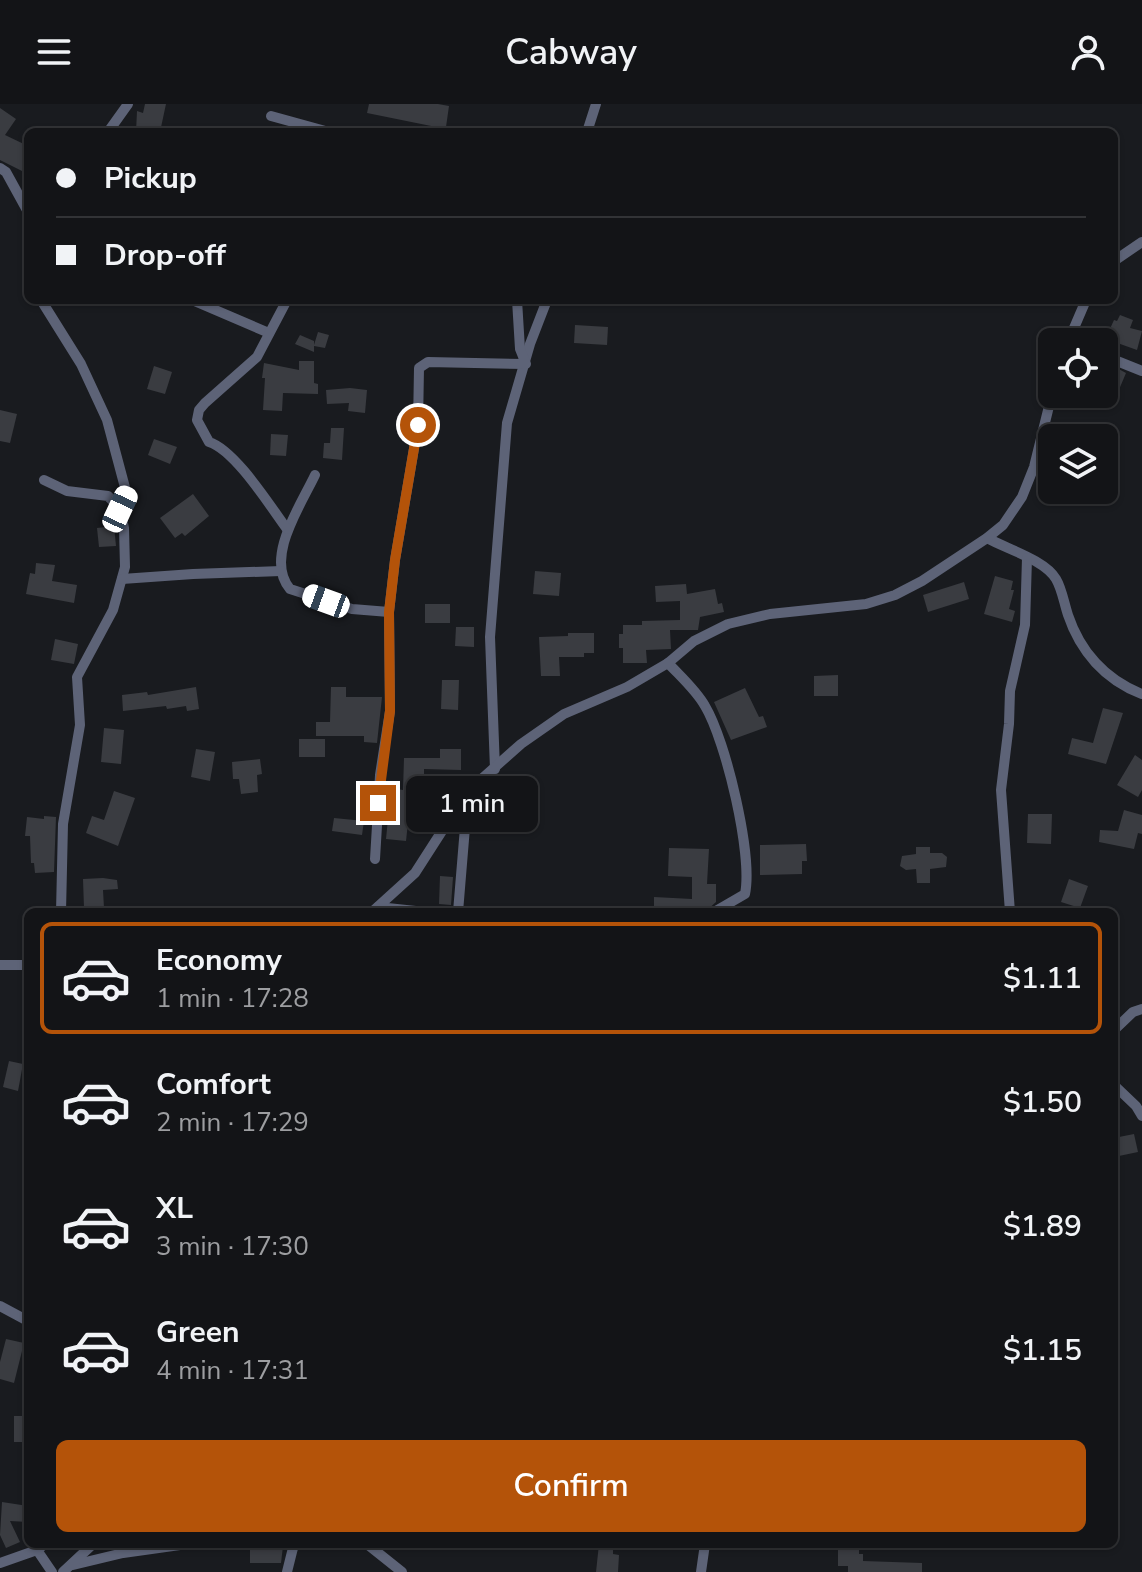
<!DOCTYPE html>
<meta charset="utf-8">
<style>
:root{--surface:#131417;--page:#1c1d20;--text:#f1f3f6;--muted:#9d9ea1;--line:#323336;--accent:#b45309}
body{margin:0;font-family:"Nunito Sans",sans-serif;background:var(--page);color:var(--text);height:100vh;display:flex;flex-direction:column;font-size:30px;white-space:nowrap}
*{box-sizing:border-box;margin:0}
p{font-size:26px;color:var(--muted)}
.icon{flex:none;width:44px;height:44px;fill:none;stroke:currentColor;stroke-width:2;stroke-linecap:round;stroke-linejoin:round}
.map{position:relative;flex:1;overflow:hidden}
.drawer{position:absolute;left:24px;top:804px;width:1094px;height:640px;display:flex;flex-direction:column;background:var(--surface);border-radius:12px;box-shadow:0 2px 6px #0004,0 0 0 2px var(--line)}
.drawer>*{flex:none}
.guide{position:absolute;left:24px;top:24px;width:1094px;height:176px;border-radius:12px;box-shadow:0 2px 6px #0004,0 0 0 2px var(--line);display:grid;align-content:center;height:176px;padding:0 32px;background:var(--surface)}
.tools{position:absolute;left:1038px;top:224px;display:grid;gap:16px}
.tools a{display:grid;place-items:center;width:80px;height:80px;border-radius:12px;background:var(--surface);box-shadow:0 2px 6px #0004,0 0 0 2px var(--line);font-size:40px}
.end{position:absolute;width:36px;height:36px;margin:-18px;border:10px solid #b45309;background:#fff;box-shadow:0 0 0 4px #fff}
.from{border-radius:50%}
.bubble{position:absolute;height:56px;border-radius:12px;background:var(--surface);box-shadow:0 2px 6px #0004,0 0 0 2px var(--line);font-size:26px;font-weight:600;line-height:56px;text-align:center}
.car{position:absolute;width:24px;height:48px;margin:-24px -12px;border-radius:10px;box-shadow:0 0 6px 2px #0007;background:linear-gradient(#fff 24%,#345 0 40%,#fff 0 76%,#345 0 86%,#fff 0)}
.guide b{display:flex;align-items:center;gap:28px;height:76px;font-size:30px}
.guide b+b{border-top:2px solid var(--line)}
.guide i{width:20px;height:20px;background:var(--text)}
ul{padding:14px 0 0;list-style:none}
li{display:flex;align-items:center;gap:24px;height:112px;margin:0 16px 12px;padding:0 16px;border:4px solid transparent;border-radius:12px}
li div{flex:1}
li b{display:block;font-size:30px}
li em{font-style:normal;font-weight:600}
li.active{border-color:var(--accent)}
li>.icon{width:72px;height:72px;stroke-width:1.5}
.button{display:flex;gap:16px;margin-top:auto;padding:16px 32px}
.button a{flex:1;height:92px;border-radius:12px;background:var(--accent);color:#fff;font-size:32px;font-weight:600;line-height:92px;text-align:center}
header{display:flex;justify-content:space-between;align-items:center;height:104px;padding:0 32px;background:var(--surface);font-size:36px;font-weight:600}
.map>svg:first-child{display:block}
</style>
<header><svg class="icon" aria-label="menu" viewBox="0 0 24 24"><path d="M4 6h16M4 12h16M4 18h16"/></svg>Cabway<svg class="icon" aria-label="person" viewBox="0 0 24 24"><circle cx="12" cy="8" r="4"/><path d="M4 21q1-7 8-7t8 7"/></svg></header>
<div class="map">
<svg width="1142" height="1468" viewBox="0 0 1142 1468">
<rect width="100%" height="100%" fill="#191b1f"/>
<g fill="#3a3c41">
<path d="M145 0H166L160 28H136L137 7 143 9Z"/>
<path d="M369 0H438L449 2 446 23 441 24 367 9Z"/>
<path d="M0 4 16 15 5 31 28 42V70L0 56Z"/>
<path d="M1120 211 1133 216 1130 224 1142 227 1137 246 1109 236 1112 229 1109 227 1114 216 1117 217Z"/>
<path d="M575 221 608 223 607 241 574 239Z"/>
<path d="M318 228 329 231 325 244 314 242V248L295 240 300 231 314 237V241Z"/>
<path d="M299 257H314V279L318 280V290L283 289 282 307 263 306 265 274H262L264 259 299 266Z"/>
<path d="M1104 257 1126 269 1118 288 1104 281Z"/>
<path d="M154 262 172 268 165 290 147 285Z"/>
<path d="M350 284 367 286 365 309 348 307 349 299 327 300 326 286Z"/>
<path d="M0 306 17 310 10 339 0 337Z"/>
<path d="M331 324H344L342 356 323 354 324 339H330Z"/>
<path d="M271 330 288 331 286 352 270 351Z"/>
<path d="M154 335 177 343 170 360 148 351Z"/>
<path d="M193 390 209 412 185 432 182 429 175 434 160 414Z"/>
<path d="M114 422 116 442 99 443 97 424Z"/>
<path d="M36 459 55 461 52 477 77 481 74 499 26 490 30 469 35 470Z"/>
<path d="M535 467 561 469 559 492 533 490Z"/>
<path d="M995 472 1013 477 1011 486H1014L1009 505 1015 507 1012 518 984 510Z"/>
<path d="M964 478 969 495 928 508 923 491Z"/>
<path d="M686 480 687 490 715 485 718 500 722 499 724 508 700 513 698 526H670L671 545 646 546 647 559H623V544H619V530H623V521H642V517L680 516V497L656 498 655 482Z"/>
<rect x="425" y="500" width="25" height="19"/>
<path d="M456 523H474V543L455 542Z"/>
<path d="M568 529H594V549H584V553H559L560 572H541L539 533 568 532Z"/>
<path d="M55 535 78 540 74 560 51 556Z"/>
<path d="M838 571V592H814V572Z"/>
<path d="M442 576H459L458 606 441 605Z"/>
<path d="M196 583 199 605 187 607 186 602 167 605 166 602 123 607 122 591 147 588 148 591Z"/>
<path d="M331 583H346V593H382L377 639 364 638V632H316V618H330Z"/>
<path d="M745 584 759 613 763 612 767 623 731 636 714 598Z"/>
<path d="M1103 604 1123 609 1106 660 1068 650 1072 634 1093 639Z"/>
<path d="M104 624 124 626 121 660 101 658Z"/>
<rect x="299" y="635" width="26" height="18"/>
<path d="M196 645 215 648 210 677 191 673Z"/>
<path d="M440 645H461V666L424 665V673H413L406 737 386 735 391 684 403 686 404 654H440Z"/>
<path d="M1135 651 1142 656V686L1138 693 1117 681Z"/>
<path d="M260 655 262 670 257 671 258 688 241 690 239 675H233L232 658Z"/>
<path d="M114 687 135 694 118 742 86 729 92 712 104 716Z"/>
<path d="M1124 706 1142 711V730L1138 729 1134 745 1099 738 1100 726 1118 727Z"/>
<path d="M1028 710H1052L1051 740 1027 739Z"/>
<path d="M44 712 56 713 54 768 35 769 34 759H31L30 732H25L27 713 44 715Z"/>
<path d="M334 714 364 717 362 731 332 727Z"/>
<path d="M806 740 807 757H802V770L760 771V741Z"/>
<path d="M916 743H930V749H942L947 753 946 763 930 765V779H917L916 765 906 766 900 762 902 752 916 750Z"/>
<path d="M669 744 709 745 707 780H716V798L706 807H654V793L692 795V773L668 772Z"/>
<path d="M440 772 453 773 451 801 439 800Z"/>
<path d="M103 774 117 776 118 785 103 786 104 804H84L83 775Z"/>
<path d="M1069 775 1088 782 1080 804 1061 798Z"/>
<path d="M9 957 23 960 18 987 3 983Z"/>
<path d="M1134 1030 1138 1048 1114 1053V1034Z"/>
<path d="M6 1235 24 1239 14 1279 0 1275V1258Z"/>
<rect x="14" y="1312" width="14" height="26"/>
<path d="M2 1398 28 1402V1418L10 1417 20 1438 6 1444 0 1431Z"/>
<path d="M599 1440H613V1450L619 1451 618 1468H596Z"/>
<path d="M838 1440H859V1450H863V1457L922 1459V1468H848V1462H838Z"/>
<path d="M250 1442H283L281 1459H250Z"/>
</g>
<g fill="none" stroke-linecap="round" stroke-linejoin="round">
<g stroke="#5d6377" stroke-width="10">
<path d="M271 12 329 28"/>
<path d="M108 28 128 0"/>
<path d="M587 28 596 0"/>
<path d="M0 64 6 68 28 108"/>
<path d="M1114 157 1142 138"/>
<path d="M41 196 81 260 107 316 127 391 120 405"/>
<path d="M192 196 269 229"/>
<path d="M1071 232 1088 238"/>
<path d="M1068 238 1086 196"/>
<path d="M1104 247 1117 257 1142 267"/>
<path d="M315 371C301 401 264 454 290 485L352 505 389 508"/>
<path d="M44 376 67 387 108 392 120 405 124 424 125 463 113 506 77 573 80 621 63 720 61 808"/>
<path d="M287 425C270 402 235 346 209 338L197 316 199 306 205 299 257 253 287 196"/>
<path d="M987 434C1007 445 1045 456 1056 475 1062 485 1064 499 1068 511 1080 547 1105 576 1142 590"/>
<path d="M122 475 193 470 281 467"/>
<path d="M668 559C680 572 696 586 705 602 726 637 753 751 745 790L714 808"/>
<path d="M495 665 490 533 507 319 530 240 547 196"/>
<path d="M375 755 380 671 390 607 389 508 395 456 418 321 419 264 428 258 526 260 520 245 517 196"/>
<path d="M378 803 425 808"/>
<path d="M372 808 415 769 442 727 467 706"/>
<path d="M458 808 468 687 521 640 564 610 627 583 668 559 694 537 728 520 770 510 866 500 895 491 922 477 987 434 1003 421 1022 393 1034 363 1052 290"/>
<path d="M1010 808 1001 686 1009 620 1010 587 1025 521 1027 454"/>
<path d="M0 861H28"/>
<path d="M1114 926 1133 908 1142 905"/>
<path d="M1114 981 1136 1002 1142 1012"/>
<path d="M0 1202 28 1217"/>
<path d="M367 1440 402 1468"/>
<path d="M37 1446 52 1468"/>
<path d="M0 1459 37 1446 45 1440"/>
<path d="M73 1461 123 1449 187 1440"/>
<path d="M63 1468 93 1440"/>
<path d="M287 1468 294 1440"/>
<path d="M701 1468 705 1440"/>
</g>
</g>
<g fill="none" stroke-linecap="round" stroke-linejoin="round">
<path stroke="#b45309" stroke-width="10" d="M378 699 390 607 389 508 395 456 418 321"/>
</g>
</svg>
<div class="tools">
<a><svg class="icon" aria-label="locate" viewBox="0 0 24 24"><circle cx="12" cy="12" r="6"/><path d="M12 2v4M12 18v4M2 12h4M18 12h4"/></svg></a>
<a><svg class="icon" aria-label="layers" viewBox="0 0 24 24"><path d="M12 4l9 5-9 5-9-5zM3 14l9 5 9-5"/></svg></a>
</div>
<i class="end from" style="left:418px;top:321px"></i>
<i class="end" style="left:378px;top:699px"></i>
<div class="bubble" style="left:406px;top:672px;width:132px">1 min</div>
<i class="car" style="left:120px;top:405px;rotate:25deg"></i>
<i class="car" style="left:326px;top:497px;rotate:290deg"></i>
<div class="guide">
<b><i class="from"></i>Pickup</b>
<b><i></i>Drop-off</b>
</div>
<section class="drawer">
<ul>
<li class="active"><svg class="icon" aria-label="car" viewBox="0 0 24 24"><path d="M5 17H2v-5l4-1 3-4h7l3 4 3 1v5h-3M9 17h6M6 11h13"/><circle cx="7" cy="17" r="2"/><circle cx="17" cy="17" r="2"/></svg><div><b>Economy</b><p>1 min · 17:28</p></div><em>$1.11</em></li>
<li><svg class="icon" aria-label="car" viewBox="0 0 24 24"><path d="M5 17H2v-5l4-1 3-4h7l3 4 3 1v5h-3M9 17h6M6 11h13"/><circle cx="7" cy="17" r="2"/><circle cx="17" cy="17" r="2"/></svg><div><b>Comfort</b><p>2 min · 17:29</p></div><em>$1.50</em></li>
<li><svg class="icon" aria-label="car" viewBox="0 0 24 24"><path d="M5 17H2v-5l4-1 3-4h7l3 4 3 1v5h-3M9 17h6M6 11h13"/><circle cx="7" cy="17" r="2"/><circle cx="17" cy="17" r="2"/></svg><div><b>XL</b><p>3 min · 17:30</p></div><em>$1.89</em></li>
<li><svg class="icon" aria-label="car" viewBox="0 0 24 24"><path d="M5 17H2v-5l4-1 3-4h7l3 4 3 1v5h-3M9 17h6M6 11h13"/><circle cx="7" cy="17" r="2"/><circle cx="17" cy="17" r="2"/></svg><div><b>Green</b><p>4 min · 17:31</p></div><em>$1.15</em></li>
</ul>
<div class="button"><a>Confirm</a></div>
</section>
</div>
